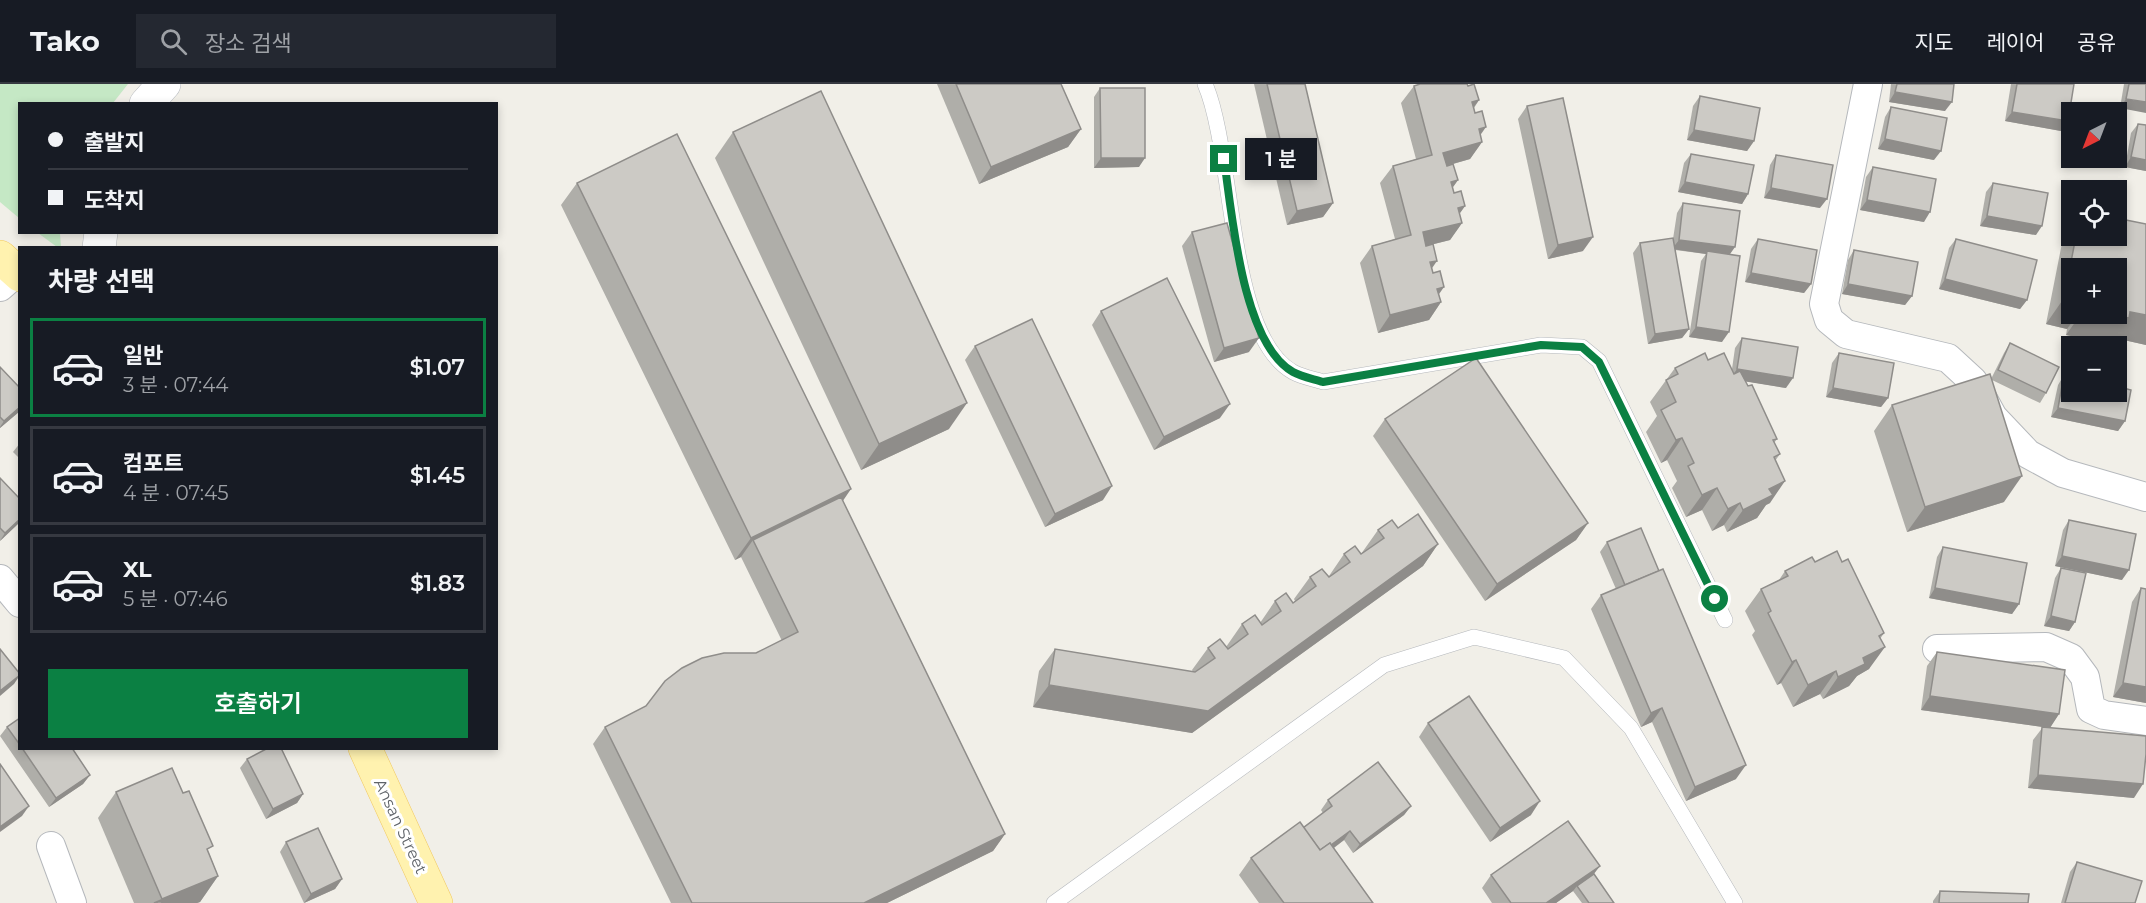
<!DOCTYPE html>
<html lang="ko">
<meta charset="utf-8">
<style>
:root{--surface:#171b24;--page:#242831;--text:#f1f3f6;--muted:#9ea1a6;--line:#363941;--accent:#0b8043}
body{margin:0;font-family:Montserrat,"Noto Sans KR",sans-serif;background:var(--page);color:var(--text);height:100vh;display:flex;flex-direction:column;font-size:22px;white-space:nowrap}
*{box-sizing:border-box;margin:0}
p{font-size:20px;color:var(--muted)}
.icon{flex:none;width:33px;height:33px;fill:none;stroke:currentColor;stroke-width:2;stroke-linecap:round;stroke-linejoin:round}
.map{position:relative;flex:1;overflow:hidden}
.panel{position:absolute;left:18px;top:162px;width:480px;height:504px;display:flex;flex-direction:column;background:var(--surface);border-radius:0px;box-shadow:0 3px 9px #0003}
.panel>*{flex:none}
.banner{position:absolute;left:18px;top:18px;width:480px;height:132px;border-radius:0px;box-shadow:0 3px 9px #0003;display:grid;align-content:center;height:132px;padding:0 30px;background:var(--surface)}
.needle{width:39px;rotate:222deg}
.tools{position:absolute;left:2061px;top:18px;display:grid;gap:12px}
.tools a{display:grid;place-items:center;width:66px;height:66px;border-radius:0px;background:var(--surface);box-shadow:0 3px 9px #0003;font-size:30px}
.end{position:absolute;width:27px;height:27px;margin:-14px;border:8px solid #0b8043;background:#fff;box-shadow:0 0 0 3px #fff}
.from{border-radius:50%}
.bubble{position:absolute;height:42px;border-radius:0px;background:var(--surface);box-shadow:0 3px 9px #0003;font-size:20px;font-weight:600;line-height:42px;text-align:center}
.banner b{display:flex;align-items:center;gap:21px;height:57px;font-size:22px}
.banner b+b{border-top:2px solid var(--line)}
.banner i{width:15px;height:15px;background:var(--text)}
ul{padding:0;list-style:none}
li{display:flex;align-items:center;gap:18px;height:99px;margin:0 12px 9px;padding:0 18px;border:3px solid var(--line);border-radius:0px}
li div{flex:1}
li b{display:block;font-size:22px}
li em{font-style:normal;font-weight:600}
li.current{border-color:var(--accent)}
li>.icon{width:54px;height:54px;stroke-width:1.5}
h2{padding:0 30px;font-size:27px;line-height:72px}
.button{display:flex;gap:12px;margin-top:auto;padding:12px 30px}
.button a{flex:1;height:69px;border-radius:0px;background:var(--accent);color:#fff;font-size:24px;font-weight:600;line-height:69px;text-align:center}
header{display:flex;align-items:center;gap:36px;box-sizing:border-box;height:84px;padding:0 30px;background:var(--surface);border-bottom:2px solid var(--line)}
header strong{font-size:28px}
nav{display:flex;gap:33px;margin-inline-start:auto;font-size:21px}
.search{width:420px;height:54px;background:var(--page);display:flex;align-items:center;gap:15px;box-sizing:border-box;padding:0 21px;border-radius:0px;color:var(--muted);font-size:22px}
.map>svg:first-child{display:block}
</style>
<header>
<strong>Tako</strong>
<div class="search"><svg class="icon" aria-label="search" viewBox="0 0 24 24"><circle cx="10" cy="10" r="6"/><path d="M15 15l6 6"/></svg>장소 검색</div>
<nav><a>지도</a><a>레이어</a><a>공유</a></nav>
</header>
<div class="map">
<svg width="2146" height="819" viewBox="0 0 2146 819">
<rect width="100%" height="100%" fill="#f1efe8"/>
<g fill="#c5e8c5">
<path d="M0 0H128L113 19 20 20 19 134 0 118Z"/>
<path d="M38 149H60L61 163H57Z"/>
</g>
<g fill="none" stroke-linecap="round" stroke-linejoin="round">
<g stroke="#b5b8bc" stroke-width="16">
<g id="service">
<path d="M1205 0C1235 69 1227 251 1293 288 1302 293 1314 295 1323 298L1541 261 1582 263 1599 277 1725 536"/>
<path d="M1054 819 1384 581 1474 553 1564 574 1631 644 1735 819"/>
</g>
</g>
<g stroke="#b5b8bc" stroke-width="30">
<g id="minor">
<path d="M1868 0 1824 220 1829 236 1846 250 1948 274 1973 297 1993 333 2028 370 2063 389 2146 413"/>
<path d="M0 203 17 188"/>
<path d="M0 495 20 519"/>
<path d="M1937 565 2046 563 2071 574 2085 593 2091 625 2104 631 2146 637"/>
<path d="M51 762 72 819"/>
</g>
</g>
<g stroke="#b6babf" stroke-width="34">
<g id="secondary">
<path d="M146 20 164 0"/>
<path d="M99 164 101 148"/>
</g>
</g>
<g stroke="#f2c960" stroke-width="34">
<g id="primary">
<path d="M0 173 20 191"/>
<path d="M365 664 436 819"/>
</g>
</g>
<use href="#service" stroke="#fff" stroke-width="15"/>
<use href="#minor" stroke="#fff" stroke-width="28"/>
<use href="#secondary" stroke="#fff" stroke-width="33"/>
<use href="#primary" stroke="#fff2af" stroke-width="33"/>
</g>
<g fill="#afaea9" fill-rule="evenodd">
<path d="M937 0H1061L1081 45 1068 63 979 100Z"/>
<path d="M1254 0H1305L1333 119 1323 133 1287 141Z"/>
<path d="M1891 0H1954L1945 27 1889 18Z"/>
<path d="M2011 0H2074L2061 47 2005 37Z"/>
<path d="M2124 0H2146L2120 24Z"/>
<path d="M1414 2H1468L1479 16 1474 24 1482 58 1470 75 1453 80 1458 96 1452 104 1454 109 1465 122 1459 130 1462 139 1450 156 1426 162 1441 218 1429 236 1378 249 1360 179 1372 162 1395 155 1380 99 1393 82 1416 75 1401 19Z"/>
<path d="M1100 4 1139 83 1094 84V13Z"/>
<path d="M1700 12 1754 57 1747 67 1687 56 1693 22Z"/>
<path d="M1527 22 1583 167 1548 175 1518 35Z"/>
<path d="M1891 23 1934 76 1878 65 1885 33Z"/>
<path d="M2138 40 2146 87 2125 83 2131 49Z"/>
<path d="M733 48 949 345 861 386 715 74Z"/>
<path d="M1691 70 1748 110 1742 120 1678 108 1684 79Z"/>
<path d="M1776 71 1820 124 1764 114 1770 81Z"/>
<path d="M1873 83 1924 138 1860 126 1866 93Z"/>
<path d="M577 99 843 417 1005 750 993 767 887 819H671L593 660 605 643 782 557 741 473 735 476 561 121Z"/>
<path d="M1993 99 2036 151 1980 142 1986 108Z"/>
<path d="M1683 119 1729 171 1722 258 1689 253 1701 177 1706 170 1675 166 1689 245 1682 254 1648 260 1633 169 1640 159 1673 155 1677 129Z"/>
<path d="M2116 134 2146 140V261L2115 254 2111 260 2066 251 2067 245 2046 240 2062 159 2072 146V152H2116ZM2072 184H2116V230H2072Z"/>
<path d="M1192 148 1249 268 1214 278 1182 162Z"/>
<path d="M1758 155 1811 200 1804 209 1745 198 1751 165Z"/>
<path d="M1956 155 2027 216 2020 225 1939 205 1949 164Z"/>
<path d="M1854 166 1912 212 1905 221 1842 210 1848 176Z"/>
<path d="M1101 227 1220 334 1154 366 1092 241Z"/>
<path d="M1742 254 1786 304 1745 297 1777 355 1774 359 1780 370 1775 377 1770 419 1766 421 1757 434 1727 448 1724 441 1712 447 1702 426 1686 433 1672 404 1677 397 1667 376 1661 379 1646 348 1657 332 1650 318 1675 284 1708 276 1732 285 1735 264Z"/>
<path d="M2010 259 2046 309 2040 319 1992 296 2004 418 1907 448 1874 347 1892 321 1991 295 2004 269Z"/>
<path d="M975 262 1103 416 1045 443 965 276Z"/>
<path d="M1839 269 1888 314 1881 323 1826 313 1832 279Z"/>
<path d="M0 283 20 304V327L0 344Z"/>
<path d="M2064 291 2125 337 2118 347 2051 333 2058 301Z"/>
<path d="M1385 335 1588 439 1576 456 1485 517 1373 352Z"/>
<path d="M20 359V375L13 368Z"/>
<path d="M0 394 20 415V438L0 457Z"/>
<path d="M2069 436 2122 496 2055 482 2063 446Z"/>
<path d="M1398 444 1438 460 1423 482 1192 649 1033 623 1039 587 1055 565 1193 588 1192 586 1208 564 1226 563 1242 540 1260 539 1275 517 1293 519 1295 517 1294 515 1310 493H1329V492L1344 470H1361L1378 446Z"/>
<path d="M1607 458 1736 695 1686 717 1652 638 1641 643 1591 525 1601 511 1616 505 1600 468Z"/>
<path d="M1943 463 2019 520 2012 530 1929 514 1937 473Z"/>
<path d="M1815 478H1842L1884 549 1880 555 1869 585 1857 592 1849 602 1823 615 1820 610 1793 623 1781 599 1777 601 1752 551 1755 547 1745 527 1761 505 1779 496 1785 487Z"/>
<path d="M2061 484 2075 538 2069 547 2044 542 2055 494Z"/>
<path d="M2141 504 2146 505V619L2113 613 2132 518Z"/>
<path d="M1937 568 2059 630 2050 643 2134 714 2028 704 2033 656 2043 643 1921 626 1927 582Z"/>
<path d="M20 634V664H72L90 691 83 700 49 723 0 652 7 643Z"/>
<path d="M1428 639 1531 731 1490 758 1419 653Z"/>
<path d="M247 675 303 710 297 719 266 735 240 684Z"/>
<path d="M116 708 209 769 218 792 200 818 197 819H134L98 734Z"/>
<path d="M1328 716 1411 722 1404 731 1353 769 1344 756 1334 764 1373 819H1259L1239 791 1251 774 1303 744 1323 729 1321 726Z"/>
<path d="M286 758 342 795 335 805 304 819 280 768Z"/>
<path d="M2077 778 2135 819H2061L2070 788Z"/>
<path d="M1594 790 1614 819H1582L1573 807 1556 819H1492L1482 804 1491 791Z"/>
<path d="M1940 807 2028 819H1933V817Z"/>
</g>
<g fill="#8f8d8a">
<path d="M1895 8 1952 18 1945 27 1889 18Z"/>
<path d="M2126 15 2146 18V29L2120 24Z"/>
<path d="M1479 16 1466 34 1472 18Z"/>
<path d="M2012 28 2068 37 2061 47 2005 37Z"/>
<path d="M1486 43 1474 60 1479 45Z"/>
<path d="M1081 45 1068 63 979 100 991 83Z"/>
<path d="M1694 46 1754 57 1747 67 1687 56Z"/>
<path d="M1885 55 1941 67 1934 76 1878 65Z"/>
<path d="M1482 58 1470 75 1431 86 1443 69Z"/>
<path d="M2131 73 2146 76V87L2125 83Z"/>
<path d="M1101 74H1145L1139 83 1094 84Z"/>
<path d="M1458 96 1446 113 1451 98Z"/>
<path d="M1685 98 1748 110 1742 120 1678 108Z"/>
<path d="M1771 104 1827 115 1820 124 1764 114Z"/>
<path d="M1867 116 1930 128 1924 138 1860 126Z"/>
<path d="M1333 119 1323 133 1287 141 1297 127Z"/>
<path d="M1465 122 1453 139 1458 124Z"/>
<path d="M1987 132 2042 142 2036 151 1980 142Z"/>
<path d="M1462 139 1450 156 1410 166 1423 148Z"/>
<path d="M1593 153 1583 167 1548 175 1558 161Z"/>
<path d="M1679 156 1735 163 1728 173 1707 167 1706 170 1672 165Z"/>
<path d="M1437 177 1425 194 1430 178Z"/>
<path d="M1751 189 1811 200 1804 209 1745 198Z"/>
<path d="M1945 195 2027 216 2020 225 1939 205Z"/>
<path d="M1848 200 1912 212 1905 221 1842 210Z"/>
<path d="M1444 203 1432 220 1437 205Z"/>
<path d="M2064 214 2072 216V230H2078L2067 245 2046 240Z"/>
<path d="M1441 218 1429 236 1378 249 1390 231Z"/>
<path d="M2130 228 2146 231V261L2115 254 2111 260 2066 251 2081 230H2108Z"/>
<path d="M1696 243 1729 248 1722 258 1689 253Z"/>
<path d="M1689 245 1682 254 1648 260 1655 250Z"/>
<path d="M1259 254 1249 268 1214 278 1224 264Z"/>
<path d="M1737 285 1793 294 1786 304 1730 295Z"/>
<path d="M1833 304 1888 314 1881 323 1826 313Z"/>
<path d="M967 319 949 345 861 386 879 360Z"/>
<path d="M1230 320 1220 334 1154 366 1164 353Z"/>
<path d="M20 323V327L0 344V343L4 337Z"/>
<path d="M2058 324 2125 337 2118 347 2051 333Z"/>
<path d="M1682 354 1667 376 1661 379 1676 356Z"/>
<path d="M2022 392 2004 418 1907 448 1925 423Z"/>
<path d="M1785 397 1770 419 1766 421 1757 434 1727 448 1743 426 1769 405Z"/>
<path d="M1112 402 1103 416 1045 443 1055 430Z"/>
<path d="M1717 404 1702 426 1686 433 1702 411Z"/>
<path d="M851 405 836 427 753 456 741 473 735 476 751 454Z"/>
<path d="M1740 419 1724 441 1712 447 1728 425Z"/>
<path d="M20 435V438L0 457 5 449Z"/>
<path d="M1588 439 1576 456 1485 517 1497 500Z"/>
<path d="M1438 460 1423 482 1192 649 1033 623 1049 601 1208 627Z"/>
<path d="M2062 472 2129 486 2122 496 2055 482Z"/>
<path d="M1935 504 2019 520 2012 530 1929 514Z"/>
<path d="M2051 532 2075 538 2069 547 2044 542Z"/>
<path d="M1885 563 1869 585 1857 592 1849 602 1823 615 1838 593 1863 574Z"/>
<path d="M1796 576 1781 599 1777 601 1792 578Z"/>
<path d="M1836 587 1820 610 1793 623 1808 601Z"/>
<path d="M20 591 14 600 0 612V607Z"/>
<path d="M2123 599 2146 603V619L2113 613Z"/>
<path d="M1930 612 2059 630 2050 644 1921 626Z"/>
<path d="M1662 624 1652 638 1641 643 1651 629Z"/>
<path d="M1746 681 1736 695 1686 717 1695 703Z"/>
<path d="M90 691 83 700 49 723 56 714Z"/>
<path d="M2038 691 2143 700 2134 714 2028 704Z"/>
<path d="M303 710 297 719 266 735 273 725Z"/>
<path d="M1540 717 1531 731 1490 758 1500 744Z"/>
<path d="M29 722 22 732 0 748V743Z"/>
<path d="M1411 722 1404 731 1353 769 1360 760Z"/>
<path d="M1350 747 1344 756 1308 783 1315 773Z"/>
<path d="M1005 750 993 767 887 819H864Z"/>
<path d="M1600 782 1590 795 1577 802 1573 807 1556 819H1546Z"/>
<path d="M218 792 200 818 197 819H160L162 815Z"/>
<path d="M342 795 335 805 304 819 311 810Z"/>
</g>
<g fill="#cccac5" stroke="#8f8d8a" stroke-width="1.5">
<path d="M956 0H1061L1081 45 991 83Z"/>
<path d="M1267 0H1305L1333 119 1297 127Z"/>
<path d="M1420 0H1467L1468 2 1474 0 1479 16 1472 18 1475 29 1482 27 1486 43 1479 45 1482 58 1443 69 1447 82 1453 80 1458 96 1451 98 1454 109 1461 107 1465 122 1458 124 1462 139 1423 148 1426 162 1433 160 1437 177 1430 178 1433 189 1440 187 1444 203 1437 205 1441 218 1390 231 1372 162 1411 151 1393 82 1432 71 1414 2Z"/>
<path d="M1897 0H1954L1952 18 1895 8Z"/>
<path d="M2017 0H2074L2068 37 2012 28Z"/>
<path d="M2129 0H2146V18L2126 15Z"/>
<path d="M1100 4H1145V74H1101Z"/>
<path d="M821 7 967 319 879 360 733 48Z"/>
<path d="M1700 12 1760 24 1754 57 1694 46Z"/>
<path d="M1563 14 1593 153 1558 161 1527 22Z"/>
<path d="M1891 23 1947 34 1941 67 1885 55Z"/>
<path d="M2138 40 2146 41V76L2131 73Z"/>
<path d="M677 50 851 405 751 454 577 99Z"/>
<path d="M1691 70 1754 81 1748 110 1685 98Z"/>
<path d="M1776 71 1833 81 1827 115 1771 104Z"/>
<path d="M1873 83 1936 95 1930 128 1867 116Z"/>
<path d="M1993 99 2048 109 2042 142 1987 132Z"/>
<path d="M1683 119 1740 127 1735 163 1679 156Z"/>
<path d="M2116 134 2146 140V231L2130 228 2129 234 2108 230H2116V184H2072V216L2064 214 2076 152H2116Z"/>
<path d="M1227 139 1259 254 1224 264 1192 148Z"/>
<path d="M1673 154 1689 245 1655 250 1640 159Z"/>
<path d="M1758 155 1817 166 1811 200 1751 189Z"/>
<path d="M1956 155 2037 176 2027 216 1945 195Z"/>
<path d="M1854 166 1918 178 1912 212 1848 200Z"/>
<path d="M1707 167 1740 172 1729 248 1696 243Z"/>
<path d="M1167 194 1230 320 1164 353 1101 227Z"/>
<path d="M1032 235 1112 402 1055 430 975 262Z"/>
<path d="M1742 254 1798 263 1793 294 1737 285Z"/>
<path d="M2010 259 2059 283 2046 309 1998 286Z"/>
<path d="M1705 269 1708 276 1724 269 1734 290 1740 287 1748 302 1752 301 1777 355 1773 356 1780 370 1774 373 1785 397 1769 405 1773 411 1743 426 1740 419 1728 425 1717 404 1702 411 1688 382 1694 379 1682 354 1676 356 1661 326 1676 318 1666 296 1678 290 1675 284Z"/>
<path d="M1839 269 1894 279 1888 314 1833 304Z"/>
<path d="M1476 274 1588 439 1497 500 1385 335Z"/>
<path d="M0 283 20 304V323L4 337 0 333Z"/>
<path d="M1990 290 2022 392 1925 423 1892 321Z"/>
<path d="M2064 291 2072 293V308H2116V302L2131 306 2125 337 2058 324Z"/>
<path d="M0 394 20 415V435L5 449 0 444Z"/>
<path d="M841 413 1005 750 864 819H692L605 643 646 622 665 597 682 584 702 574 724 569H756L798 548 753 456Z"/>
<path d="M1418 430 1438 460 1208 627 1049 601 1055 565 1195 588 1215 574 1208 564 1220 555 1228 565 1248 550 1242 540 1255 531 1262 541 1281 527 1275 517 1286 509 1293 519 1316 502 1310 493 1322 485 1329 493 1350 478 1344 470 1355 462 1361 470 1384 454 1378 446 1392 436 1398 444Z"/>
<path d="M2069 436 2136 450 2129 486 2062 472Z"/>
<path d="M1641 444 1659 487 1625 501 1607 458Z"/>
<path d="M1943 463 2027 479 2019 520 1935 504Z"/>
<path d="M1837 467 1842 478 1848 475 1884 549 1879 552 1885 563 1863 574 1865 580 1838 593 1836 587 1808 601 1796 576 1792 578 1768 529 1771 527 1761 505 1788 492 1785 487 1812 473 1815 478Z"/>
<path d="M2061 484 2086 489 2075 538 2051 532Z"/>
<path d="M1663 485 1746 681 1695 703 1662 624 1651 629 1601 511Z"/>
<path d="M2141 504 2146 505V603L2123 599Z"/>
<path d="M0 565 20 590V591L0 607Z"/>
<path d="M1937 568 2065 586 2059 630 1930 612Z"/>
<path d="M1469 612 1540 717 1500 744 1428 639Z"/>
<path d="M20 634V661L7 643Z"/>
<path d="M2042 643 2146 652V670L2143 700 2038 691Z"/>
<path d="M22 664H72L90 691 56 714Z"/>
<path d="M268 664H281L303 710 273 725 247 675Z"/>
<path d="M1378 678 1411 722 1360 760 1350 747 1331 761 1330 759 1320 766 1303 744 1332 722 1328 716Z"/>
<path d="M0 680 29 722 0 743Z"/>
<path d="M172 684 183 709 189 707 213 762 207 765 218 792 162 815 116 708Z"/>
<path d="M1568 737 1600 782 1546 819H1511L1491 791Z"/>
<path d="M1300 738 1320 766 1330 759 1373 819H1284L1251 774Z"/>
<path d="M318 744 342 795 311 810 286 758Z"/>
<path d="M2077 778 2142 797 2135 819H2065Z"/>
<path d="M1594 790 1614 819H1589L1577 802Z"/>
<path d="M1940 807 2029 810 2028 819H1939Z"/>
<path d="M161 816 162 819H154Z"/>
</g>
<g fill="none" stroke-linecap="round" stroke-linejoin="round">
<path stroke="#0b8043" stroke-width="8" d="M1224 75C1232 130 1242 259 1293 288 1302 293 1314 295 1323 298L1541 261 1582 263 1599 278 1715 515"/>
</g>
<g text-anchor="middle" stroke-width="6" stroke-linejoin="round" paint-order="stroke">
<g font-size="16" fill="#5f6368" stroke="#fff">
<text transform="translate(401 742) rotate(65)" y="6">Ansan Street</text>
</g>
</g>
</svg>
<div class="tools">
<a><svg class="needle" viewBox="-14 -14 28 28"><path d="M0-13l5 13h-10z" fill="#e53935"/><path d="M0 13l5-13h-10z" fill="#9ea1a6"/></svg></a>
<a><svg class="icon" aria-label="locate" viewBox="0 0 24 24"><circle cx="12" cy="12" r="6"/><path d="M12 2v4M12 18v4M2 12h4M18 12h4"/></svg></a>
<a>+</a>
<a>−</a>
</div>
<i class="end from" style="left:1715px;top:515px"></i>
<i class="end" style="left:1224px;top:75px"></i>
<div class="bubble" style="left:1245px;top:54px;width:72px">1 분</div>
<div class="banner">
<b><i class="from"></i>출발지</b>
<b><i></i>도착지</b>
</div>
<section class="panel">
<h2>차량 선택</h2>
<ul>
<li class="current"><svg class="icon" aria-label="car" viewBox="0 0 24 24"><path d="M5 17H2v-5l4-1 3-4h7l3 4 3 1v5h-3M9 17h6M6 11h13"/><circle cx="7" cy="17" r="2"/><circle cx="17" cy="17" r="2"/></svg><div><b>일반</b><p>3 분 · 07:44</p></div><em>$1.07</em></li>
<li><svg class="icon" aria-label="car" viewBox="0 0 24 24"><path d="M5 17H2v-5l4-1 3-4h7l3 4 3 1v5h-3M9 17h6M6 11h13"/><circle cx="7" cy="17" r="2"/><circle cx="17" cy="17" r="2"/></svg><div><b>컴포트</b><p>4 분 · 07:45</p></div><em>$1.45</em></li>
<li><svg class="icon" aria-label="car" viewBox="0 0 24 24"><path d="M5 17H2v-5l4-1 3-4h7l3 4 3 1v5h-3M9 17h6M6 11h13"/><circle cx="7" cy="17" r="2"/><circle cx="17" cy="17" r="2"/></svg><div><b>XL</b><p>5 분 · 07:46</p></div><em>$1.83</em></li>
</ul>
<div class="button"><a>호출하기</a></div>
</section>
</div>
